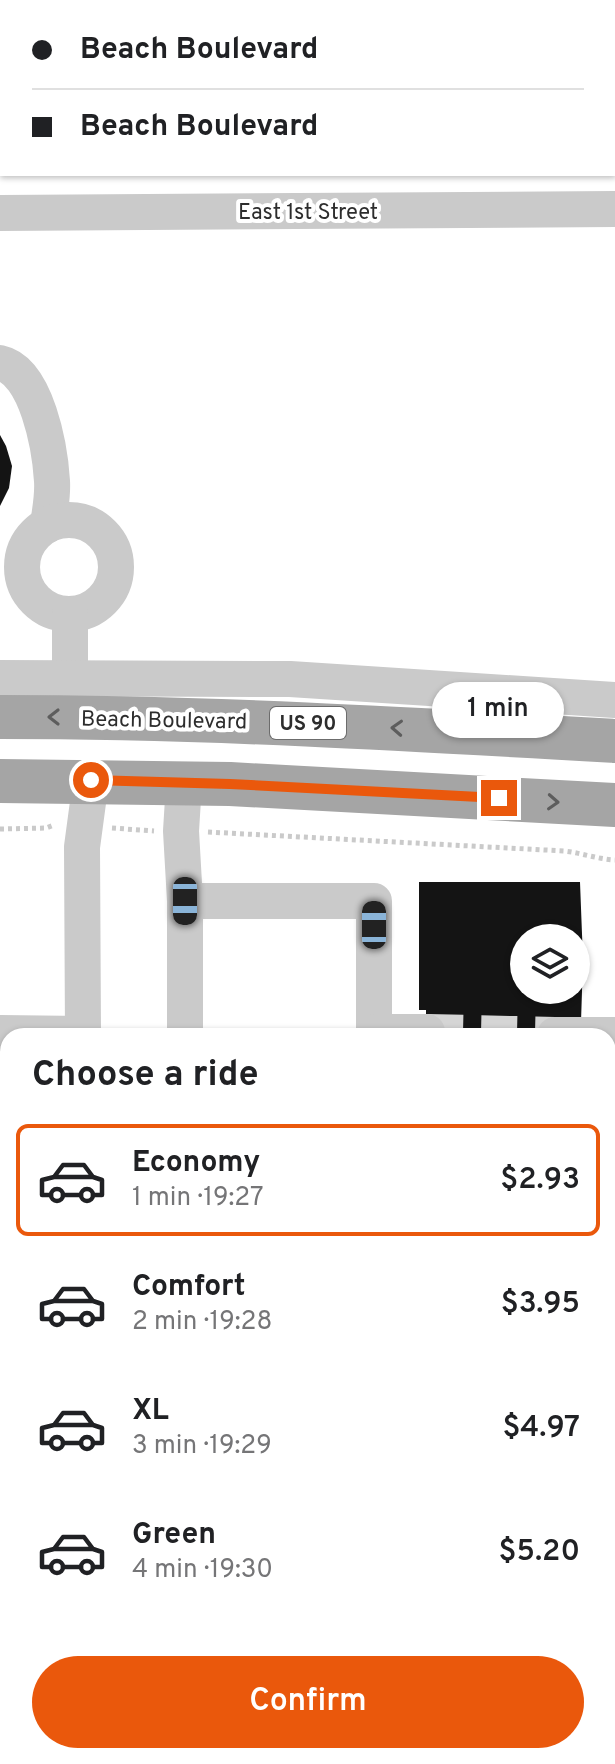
<!DOCTYPE html>
<meta charset="utf-8">
<style>
:root{--surface:#fff;--page:#f6f6f6;--text:#202124;--muted:#757577;--line:#e0e0e0;--accent:#ea580c}
body{margin:0;font-family:Overpass,sans-serif;background:var(--page);color:var(--text);height:100vh;display:flex;flex-direction:column;font-size:30px;white-space:nowrap}
*{box-sizing:border-box;margin:0}
p{font-size:26px;color:var(--muted)}
.icon{flex:none;width:44px;height:44px;fill:none;stroke:currentColor;stroke-width:2;stroke-linecap:round;stroke-linejoin:round}
.map{position:relative;flex:1;overflow:hidden}
.drawer{position:absolute;left:0px;top:1028px;width:616px;height:736px;display:flex;flex-direction:column;background:var(--surface);border-radius:24px 24px 0 0;box-shadow:0 2px 6px #0004}
.drawer>*{flex:none}
.top-card{position:absolute;left:0px;top:0px;width:616px;height:176px;box-shadow:0 2px 6px #0004;display:grid;align-content:center;height:176px;padding:0 32px;background:var(--surface)}
.tools{position:absolute;left:510px;top:924px;display:grid;gap:16px}
.tools a{display:grid;place-items:center;width:80px;height:80px;border-radius:50%;background:var(--surface);box-shadow:0 2px 6px #0004;font-size:40px}
.end{position:absolute;width:36px;height:36px;margin:-18px;border:10px solid #ea580c;background:#fff;box-shadow:0 0 0 4px #fff}
.from{border-radius:50%}
.bubble{position:absolute;height:56px;border-radius:28px;background:var(--surface);box-shadow:0 2px 6px #0004;font-size:26px;font-weight:600;line-height:56px;text-align:center}
.car{position:absolute;width:24px;height:48px;margin:-24px -12px;border-radius:10px;box-shadow:0 0 6px 2px #0007;background:linear-gradient(#222 24%,#8ab4d8 0 40%,#222 0 76%,#8ab4d8 0 86%,#222 0)}
.top-card b{display:flex;align-items:center;gap:28px;height:76px;font-size:30px}
.top-card b+b{border-top:2px solid var(--line)}
.top-card i{width:20px;height:20px;background:var(--text)}
ul{padding:0;list-style:none}
li{display:flex;align-items:center;gap:24px;height:112px;margin:0 16px 12px;padding:0 16px;border:4px solid transparent;border-radius:12px}
li div{flex:1}
li b{display:block;font-size:30px}
li em{font-style:normal;font-weight:600}
li.selected{border-color:var(--accent)}
li>.icon{width:72px;height:72px;stroke-width:1.5}
h2{padding:0 32px;font-size:36px;line-height:96px}
.cta{display:flex;gap:16px;margin-top:auto;padding:16px 32px}
.cta a{flex:1;height:92px;border-radius:48px;background:var(--accent);color:#fff;font-size:32px;font-weight:600;line-height:92px;text-align:center}
.map>svg:first-child{display:block}
</style>
<div class="map">
<svg width="615" height="1764" viewBox="0 0 615 1764">
<rect width="100%" height="100%" fill="#fff"/>
<path fill="#c6d6eb" d="M118 1756H466L465 1764H118Z"/>
<g fill="#141414" fill-rule="evenodd">
<path d="M0 435 6 446 12 466 9 488 0 506Z"/>
<path d="M419 882H580L583 960 581 1022 555 1036H426V1010H419ZM524 938H576V990H524Z"/>
<path d="M0 1068H8V1756H104V1764H0Z"/>
<rect x="608" y="1365" width="7" height="314"/>
</g>
<g fill="none" stroke-linecap="round" stroke-linejoin="round">
<g stroke="#d5d5d5" stroke-width="36" stroke-dasharray="36 18" stroke-linecap="butt">
<path d="M427 1032 555 1035"/>
<path d="M609 1365 610 1391 615 1401"/>
</g>
<g stroke="#cacaca" stroke-width="5" stroke-dasharray="4 4" stroke-linecap="butt">
<path d="M112 828 154 831"/>
<path d="M0 829 46 828 54 825"/>
<path d="M208 832 564 851C582 853 597 859 615 860"/>
<path d="M430 1759 456 1764"/>
</g>
<g stroke="#cacaca" stroke-width="36">
<path d="M0 213 615 209"/>
<path d="M0 363C37 371 50 448 52 481 53 496 50 510 48 525"/>
<circle cx="69" cy="567" r="47"/>
<path d="M70 614V678"/>
<path d="M0 678 290 679 615 700"/>
<path d="M184 783 181 831 185 901V1036"/>
<path d="M185 901H374V1036"/>
<path d="M374 1032H427"/>
<path d="M0 1033 83 1034 82 847 91 780"/>
<path d="M555 1035H615"/>
<path d="M608 1282 614 1237 615 1085"/>
<path d="M608 1287 609 1365"/>
<path d="M526 1764V1756"/>
<path d="M596 1764 597 1756"/>
</g>
<g stroke="#a5a5a5" stroke-width="44">
<path d="M0 717C206 717 410 729 615 741"/>
<path d="M0 781 230 784 615 805"/>
</g>
</g>
<defs><path id="oneway-chevron" d="M-2-3.5L2.5 0L-2 3.5" fill="none" stroke-width="1.6" stroke-linecap="round" stroke-linejoin="round" transform="scale(2)"/></defs>
<g stroke="#5d5d5d">
<use href="#oneway-chevron" transform="translate(54 717) rotate(180)"/>
<use href="#oneway-chevron" transform="translate(397 728) rotate(-177)"/>
<use href="#oneway-chevron" transform="translate(553 802) rotate(3)"/>
</g>
<g fill="none" stroke-linecap="round" stroke-linejoin="round">
<path stroke="#ea580c" stroke-width="10" d="M91 780 230 784 499 798"/>
</g>
<g text-anchor="middle" stroke-width="8" stroke-linejoin="round" paint-order="stroke">
<rect fill="#fff" stroke="#6c6c6c" stroke-width="2" x="270" y="707" width="76" height="32" rx="6"/>
<g font-size="20" font-weight="bold" fill="#2d2d2d">
<text x="308" y="730">US 90</text>
</g>
<g font-size="22" fill="#2d2d2d" stroke="#fff">
<text x="308" y="219">East 1st Street</text>
<text transform="translate(164 719) rotate(1)" y="8">Beach Boulevard</text>
</g>
</g>
</svg>
<div class="tools">
<a><svg class="icon" aria-label="layers" viewBox="0 0 24 24"><path d="M12 4l9 5-9 5-9-5zM3 14l9 5 9-5"/></svg></a>
</div>
<i class="end from" style="left:91px;top:780px"></i>
<i class="end" style="left:499px;top:798px"></i>
<div class="bubble" style="left:432px;top:682px;width:132px">1 min</div>
<i class="car" style="left:185px;top:901px;rotate:180deg"></i>
<i class="car" style="left:374px;top:925px;rotate:0deg"></i>
<div class="top-card">
<b><i class="from"></i>Beach Boulevard</b>
<b><i></i>Beach Boulevard</b>
</div>
<section class="drawer">
<h2>Choose a ride</h2>
<ul>
<li class="selected"><svg class="icon" aria-label="car" viewBox="0 0 24 24"><path d="M5 17H2v-5l4-1 3-4h7l3 4 3 1v5h-3M9 17h6M6 11h13"/><circle cx="7" cy="17" r="2"/><circle cx="17" cy="17" r="2"/></svg><div><b>Economy</b><p>1 min · 19:27</p></div><em>$2.93</em></li>
<li><svg class="icon" aria-label="car" viewBox="0 0 24 24"><path d="M5 17H2v-5l4-1 3-4h7l3 4 3 1v5h-3M9 17h6M6 11h13"/><circle cx="7" cy="17" r="2"/><circle cx="17" cy="17" r="2"/></svg><div><b>Comfort</b><p>2 min · 19:28</p></div><em>$3.95</em></li>
<li><svg class="icon" aria-label="car" viewBox="0 0 24 24"><path d="M5 17H2v-5l4-1 3-4h7l3 4 3 1v5h-3M9 17h6M6 11h13"/><circle cx="7" cy="17" r="2"/><circle cx="17" cy="17" r="2"/></svg><div><b>XL</b><p>3 min · 19:29</p></div><em>$4.97</em></li>
<li><svg class="icon" aria-label="car" viewBox="0 0 24 24"><path d="M5 17H2v-5l4-1 3-4h7l3 4 3 1v5h-3M9 17h6M6 11h13"/><circle cx="7" cy="17" r="2"/><circle cx="17" cy="17" r="2"/></svg><div><b>Green</b><p>4 min · 19:30</p></div><em>$5.20</em></li>
</ul>
<div class="cta"><a>Confirm</a></div>
</section>
</div>
